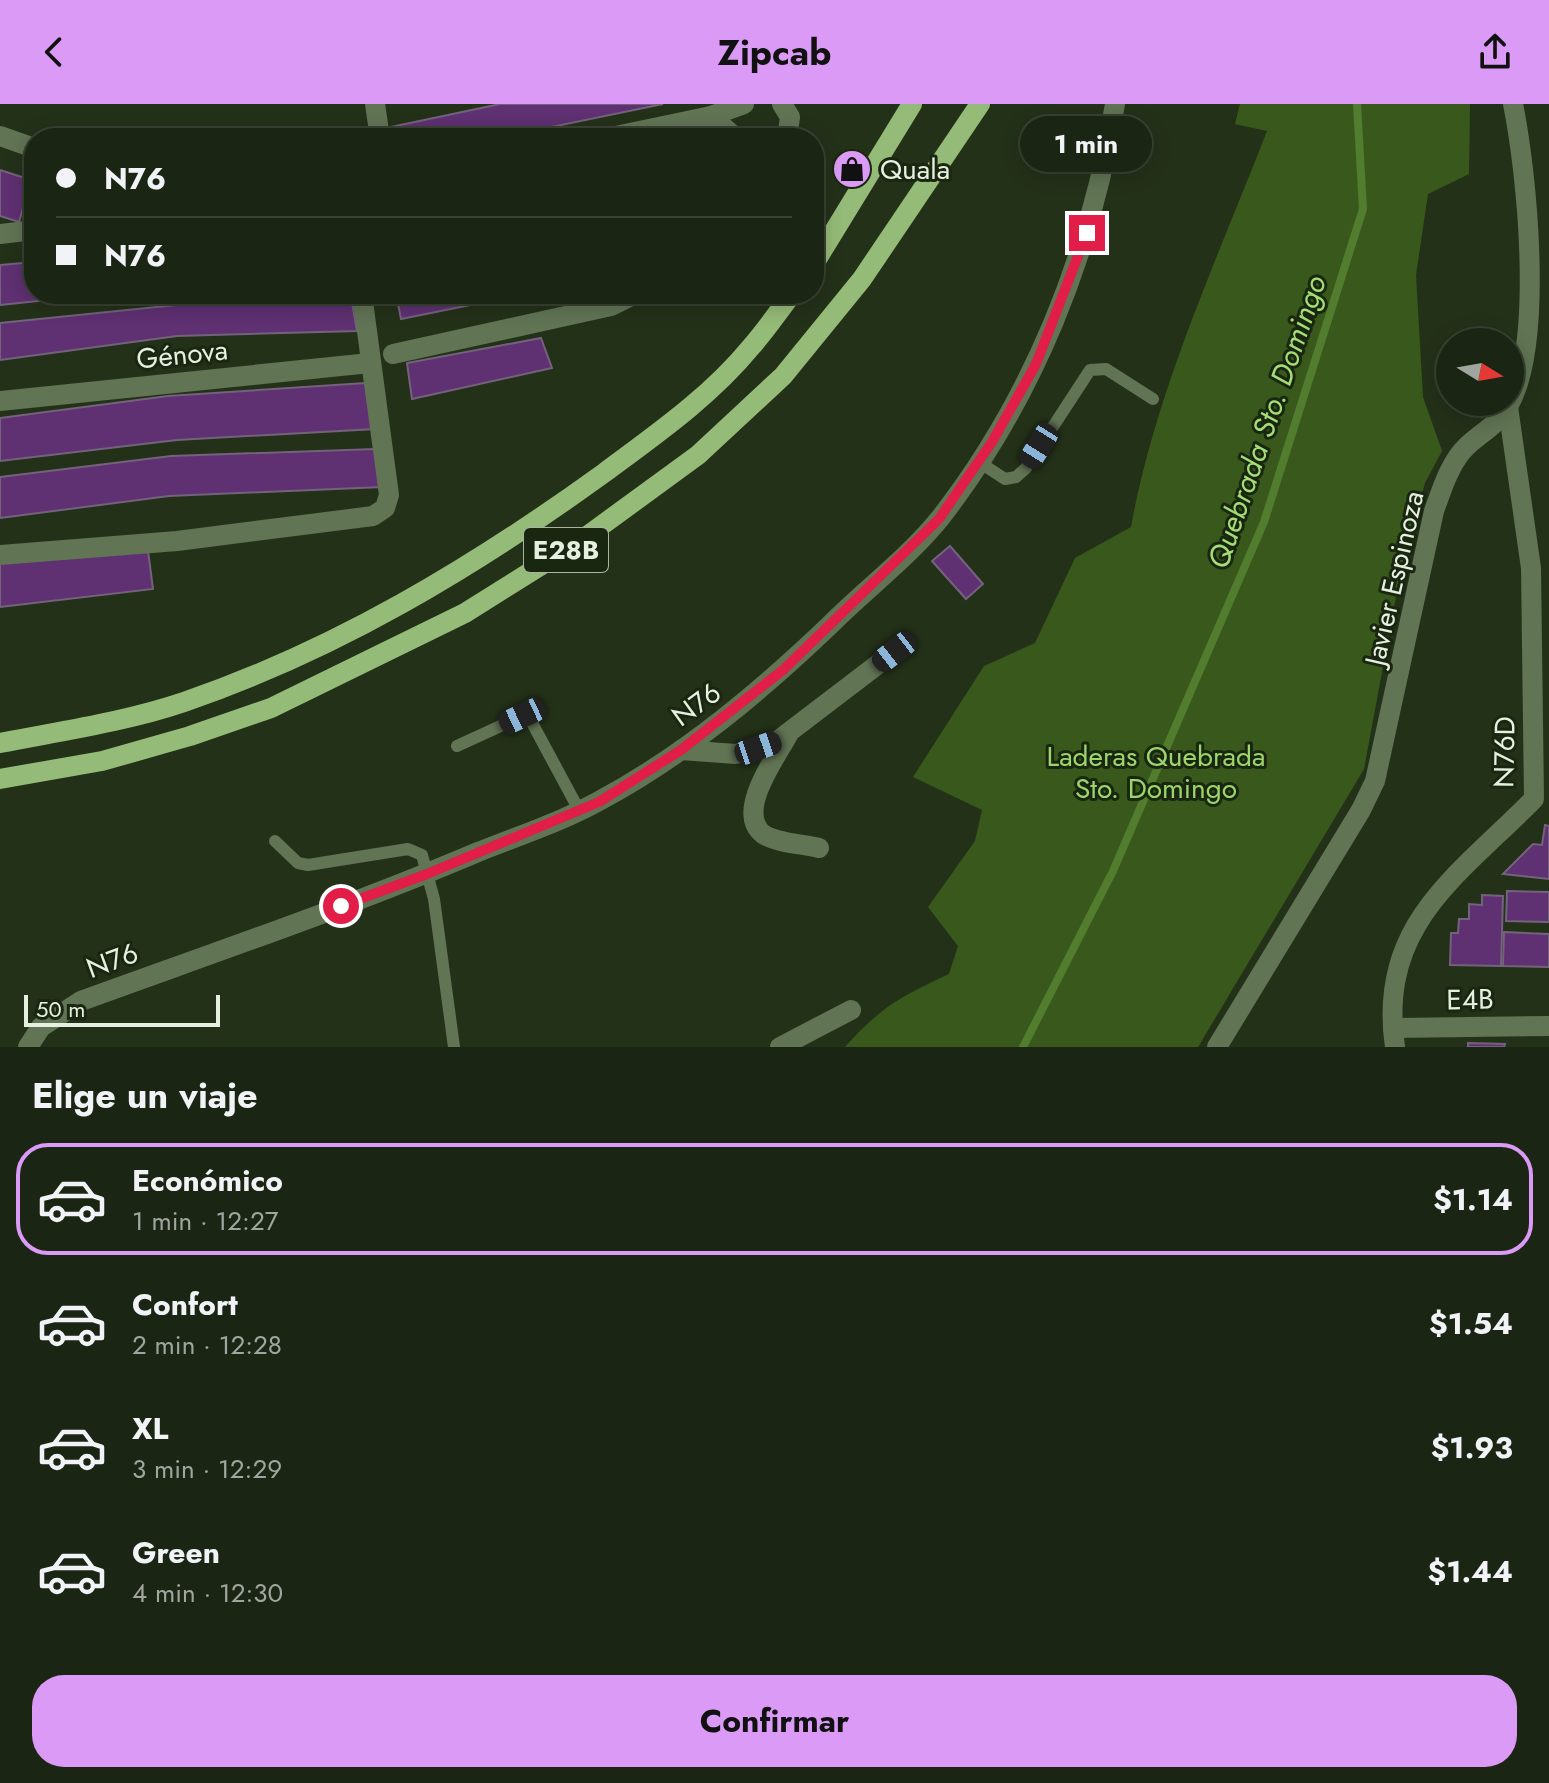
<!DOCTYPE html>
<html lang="es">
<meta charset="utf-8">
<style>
:root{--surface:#1b2513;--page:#283121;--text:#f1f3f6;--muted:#a0a5a0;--line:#394233;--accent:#da9af6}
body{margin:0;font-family:Jost,sans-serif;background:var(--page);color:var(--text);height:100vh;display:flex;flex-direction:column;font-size:30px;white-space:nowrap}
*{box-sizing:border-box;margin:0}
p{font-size:26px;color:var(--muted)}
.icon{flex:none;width:44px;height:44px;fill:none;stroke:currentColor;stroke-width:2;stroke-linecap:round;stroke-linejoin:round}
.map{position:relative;height:943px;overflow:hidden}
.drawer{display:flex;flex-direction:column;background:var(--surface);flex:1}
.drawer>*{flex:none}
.top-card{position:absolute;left:24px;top:24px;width:800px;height:176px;border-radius:32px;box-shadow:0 4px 20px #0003,0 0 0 2px var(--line);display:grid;align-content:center;height:176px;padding:0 32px;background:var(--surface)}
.needle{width:52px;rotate:101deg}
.fabs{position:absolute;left:1436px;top:224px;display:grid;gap:16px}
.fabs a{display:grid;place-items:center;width:88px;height:88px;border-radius:50%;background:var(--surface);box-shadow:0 4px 20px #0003,0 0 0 2px var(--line);font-size:40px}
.scale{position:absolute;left:24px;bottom:20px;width:196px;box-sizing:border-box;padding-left:8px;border:4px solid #e6efe0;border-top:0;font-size:22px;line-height:28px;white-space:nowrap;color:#e6efe0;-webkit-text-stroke:6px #1a2710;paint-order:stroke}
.end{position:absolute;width:36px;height:36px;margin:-18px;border:10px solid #e11d48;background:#fff;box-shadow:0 0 0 4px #fff}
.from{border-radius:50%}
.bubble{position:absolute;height:56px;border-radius:28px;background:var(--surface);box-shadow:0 4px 20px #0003,0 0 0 2px var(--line);font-size:26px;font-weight:700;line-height:56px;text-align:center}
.car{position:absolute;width:24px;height:48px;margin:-24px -12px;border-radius:10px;box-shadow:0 0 6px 2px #0007;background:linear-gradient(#222 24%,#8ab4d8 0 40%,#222 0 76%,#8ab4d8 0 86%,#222 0)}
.top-card b{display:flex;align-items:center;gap:28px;height:76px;font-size:30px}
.top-card b+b{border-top:2px solid var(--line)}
.top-card i{width:20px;height:20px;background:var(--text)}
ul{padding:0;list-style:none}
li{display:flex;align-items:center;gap:24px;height:112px;margin:0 16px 12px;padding:0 16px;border:4px solid transparent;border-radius:32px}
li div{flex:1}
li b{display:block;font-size:30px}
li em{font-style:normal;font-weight:700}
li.active{border-color:var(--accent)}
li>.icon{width:72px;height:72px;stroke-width:1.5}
h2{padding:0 32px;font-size:36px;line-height:96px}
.action{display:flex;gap:16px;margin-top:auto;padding:16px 32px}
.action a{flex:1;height:92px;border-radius:32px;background:var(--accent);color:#111;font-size:32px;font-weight:700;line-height:92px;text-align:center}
header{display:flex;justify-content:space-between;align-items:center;height:104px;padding:0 32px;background:var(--accent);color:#111;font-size:36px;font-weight:700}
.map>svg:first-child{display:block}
</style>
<header><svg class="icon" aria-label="back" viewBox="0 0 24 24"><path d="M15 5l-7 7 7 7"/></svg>Zipcab<svg class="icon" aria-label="share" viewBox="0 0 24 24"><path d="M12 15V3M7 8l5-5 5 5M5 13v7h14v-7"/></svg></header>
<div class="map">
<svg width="1549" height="943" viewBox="0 0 1549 943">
<rect width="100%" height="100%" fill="#243119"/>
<path fill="#39591c" d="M1240 0H1470L1469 70 1428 90 1416 171 1423 293 1442 347 1425 379 1403 455 1364 665 1198 943H845C882 902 900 893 949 870L958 842 928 803 975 737 982 706 913 673 984 562 1035 539 1075 454 1131 423C1156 286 1217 156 1267 27L1235 20Z"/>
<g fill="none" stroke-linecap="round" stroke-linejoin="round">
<path stroke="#537d2e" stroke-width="8" d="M1023 943 1113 767 1264 418 1363 105 1357 0"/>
</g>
<g fill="#5f3072" stroke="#73627b" stroke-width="2">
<path d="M500 0H663L498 34H389L386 24Z"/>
<path d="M0 66 31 76 19 118 0 112Z"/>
<path d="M34 158V190H105L0 201V161Z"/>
<path d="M396 190H525L401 215Z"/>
<path d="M351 193 357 227 177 232 0 256V219L176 201Z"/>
<path d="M541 234 552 264 412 295 407 259Z"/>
<path d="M365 279 375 325 177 336 0 357V314L168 292Z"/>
<path d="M375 345 382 383 169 392 0 414V373L171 352Z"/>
<path d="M147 439 153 485 0 503V457Z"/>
<path d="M950 442 983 480 966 495 932 457Z"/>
<path d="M1545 721 1549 722V775L1503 770 1533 740 1542 741Z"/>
<path d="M1507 787 1549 788V818L1506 817Z"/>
<path d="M1482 791 1503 792 1501 862 1450 861 1451 829H1458L1459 815H1469V800L1482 801Z"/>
<path d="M1504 828 1549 830V863L1503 862Z"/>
<path d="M1468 939 1505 940 1504 943H1468Z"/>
</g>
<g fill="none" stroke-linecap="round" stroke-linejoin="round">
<g stroke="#617454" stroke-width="12">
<path d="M979 358 1005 375 1016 373 1026 364 1090 266 1106 265 1153 295"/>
<path d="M457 642 522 612 530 615 579 706"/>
<path d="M275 737 298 759 308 761 408 745 422 751 434 795 454 943"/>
</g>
<g stroke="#617454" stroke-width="20">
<path d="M375 0 380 34"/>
<path d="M782 0 790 13 787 34"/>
<path d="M711 12 736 34"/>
<path d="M0 32 34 44"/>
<path d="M606 34 711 12 744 0"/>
<path d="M0 130 34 126"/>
<path d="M393 250 611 202 635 190"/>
<path d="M0 297 370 259"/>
<path d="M0 451 177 437 373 412 385 404 389 391 362 190"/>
<path d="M788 631C776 653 735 708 763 730 775 739 804 740 819 744"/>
<path d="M681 646 736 650 776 638 894 548"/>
<path d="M1393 924 1549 922"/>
<path d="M780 943 851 906"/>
<path d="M1395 943C1377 821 1457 773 1534 695L1531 464 1508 303"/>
</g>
<g stroke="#617454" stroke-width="20">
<path d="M28 943 41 923 81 897C213 849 348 803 478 748 518 732 561 718 599 697 685 651 761 587 831 520 866 485 910 452 941 413 1034 293 1091 149 1115 0"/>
<path d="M1217 943 1361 706 1375 677 1434 407C1442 385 1450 358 1467 342 1481 329 1497 321 1507 304 1545 244 1527 69 1513 0"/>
</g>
<g stroke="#95bb78" stroke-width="20">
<path d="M814 160 912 0"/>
<path d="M0 639C61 627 125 618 184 598 336 546 474 463 604 369 655 331 710 293 751 243 766 226 778 208 792 190"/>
<path d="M0 675 102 657 190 632 271 604 465 509 583 435 698 351 783 272 862 175 980 0"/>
</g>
</g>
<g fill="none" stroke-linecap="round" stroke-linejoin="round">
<path stroke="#e11d48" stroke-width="10" d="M341 802 427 770 599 698 681 646 783 566 939 415 965 377 992 338 1036 260 1087 129"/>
</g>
<defs>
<g id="shop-disc" transform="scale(2)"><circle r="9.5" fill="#da9af6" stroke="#1a2710"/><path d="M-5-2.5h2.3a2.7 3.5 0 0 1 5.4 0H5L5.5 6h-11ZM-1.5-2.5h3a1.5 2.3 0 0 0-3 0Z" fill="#111"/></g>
</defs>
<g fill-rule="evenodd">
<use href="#shop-disc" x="852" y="65"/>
</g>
<g text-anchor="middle" stroke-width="6" stroke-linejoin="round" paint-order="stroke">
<rect fill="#1a2710" stroke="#a9b3a2" stroke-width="2" x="524" y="424" width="84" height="44" rx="6"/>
<g font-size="26" font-weight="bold" fill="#e6efe0">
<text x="566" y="455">E28B</text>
</g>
<g font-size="28" fill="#e6efe0" stroke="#1a2710" text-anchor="start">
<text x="880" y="75">Quala</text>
</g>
<g font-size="28" fill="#e6efe0" stroke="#1a2710">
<text transform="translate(182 250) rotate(-6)" y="10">Génova</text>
<text transform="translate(1394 474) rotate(-77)" y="10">Javier Espinoza</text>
<text transform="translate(696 600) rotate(-36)" y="10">N76</text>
<text transform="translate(1504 648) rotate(-89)" y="10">N76D</text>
<text transform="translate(112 856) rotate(-20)" y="10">N76</text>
<text transform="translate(1470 895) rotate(-1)" y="10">E4B</text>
</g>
<g font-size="28" fill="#9bd56c" stroke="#1a2710">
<text x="1156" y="662">Laderas Quebrada<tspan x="1156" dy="32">Sto. Domingo</tspan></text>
</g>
<g font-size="30" font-style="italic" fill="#a4dd75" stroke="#1a2710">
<text transform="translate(1267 318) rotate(-71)" y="10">Quebrada Sto. Domingo</text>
</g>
</g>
</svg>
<div class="fabs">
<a><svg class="needle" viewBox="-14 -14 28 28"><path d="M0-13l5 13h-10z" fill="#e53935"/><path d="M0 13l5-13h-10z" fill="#a0a5a0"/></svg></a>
</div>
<div class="scale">50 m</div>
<i class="end from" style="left:341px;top:802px"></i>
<i class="end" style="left:1087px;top:129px"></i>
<div class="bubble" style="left:1020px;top:12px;width:132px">1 min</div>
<i class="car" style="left:1039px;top:342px;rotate:212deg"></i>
<i class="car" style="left:894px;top:548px;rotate:232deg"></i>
<i class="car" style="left:522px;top:612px;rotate:245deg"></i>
<i class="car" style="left:758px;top:644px;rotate:71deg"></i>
<div class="top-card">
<b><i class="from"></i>N76</b>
<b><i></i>N76</b>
</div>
</div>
<section class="drawer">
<h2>Elige un viaje</h2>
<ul>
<li class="active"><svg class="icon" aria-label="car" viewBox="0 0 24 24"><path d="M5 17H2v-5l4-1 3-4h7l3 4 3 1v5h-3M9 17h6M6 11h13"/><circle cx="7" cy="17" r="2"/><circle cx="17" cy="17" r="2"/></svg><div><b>Económico</b><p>1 min · 12:27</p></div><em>$1.14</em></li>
<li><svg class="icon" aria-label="car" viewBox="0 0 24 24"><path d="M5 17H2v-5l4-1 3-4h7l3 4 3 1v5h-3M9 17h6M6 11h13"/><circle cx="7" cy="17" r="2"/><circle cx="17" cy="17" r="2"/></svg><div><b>Confort</b><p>2 min · 12:28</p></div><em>$1.54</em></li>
<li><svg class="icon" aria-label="car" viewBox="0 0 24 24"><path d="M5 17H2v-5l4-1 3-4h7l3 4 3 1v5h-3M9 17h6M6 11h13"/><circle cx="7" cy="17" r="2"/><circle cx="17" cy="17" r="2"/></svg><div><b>XL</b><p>3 min · 12:29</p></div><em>$1.93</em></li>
<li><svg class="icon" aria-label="car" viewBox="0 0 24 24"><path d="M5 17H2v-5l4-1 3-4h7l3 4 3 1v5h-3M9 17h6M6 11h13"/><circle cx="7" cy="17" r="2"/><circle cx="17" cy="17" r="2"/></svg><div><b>Green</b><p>4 min · 12:30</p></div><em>$1.44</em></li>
</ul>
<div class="action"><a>Confirmar</a></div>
</section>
